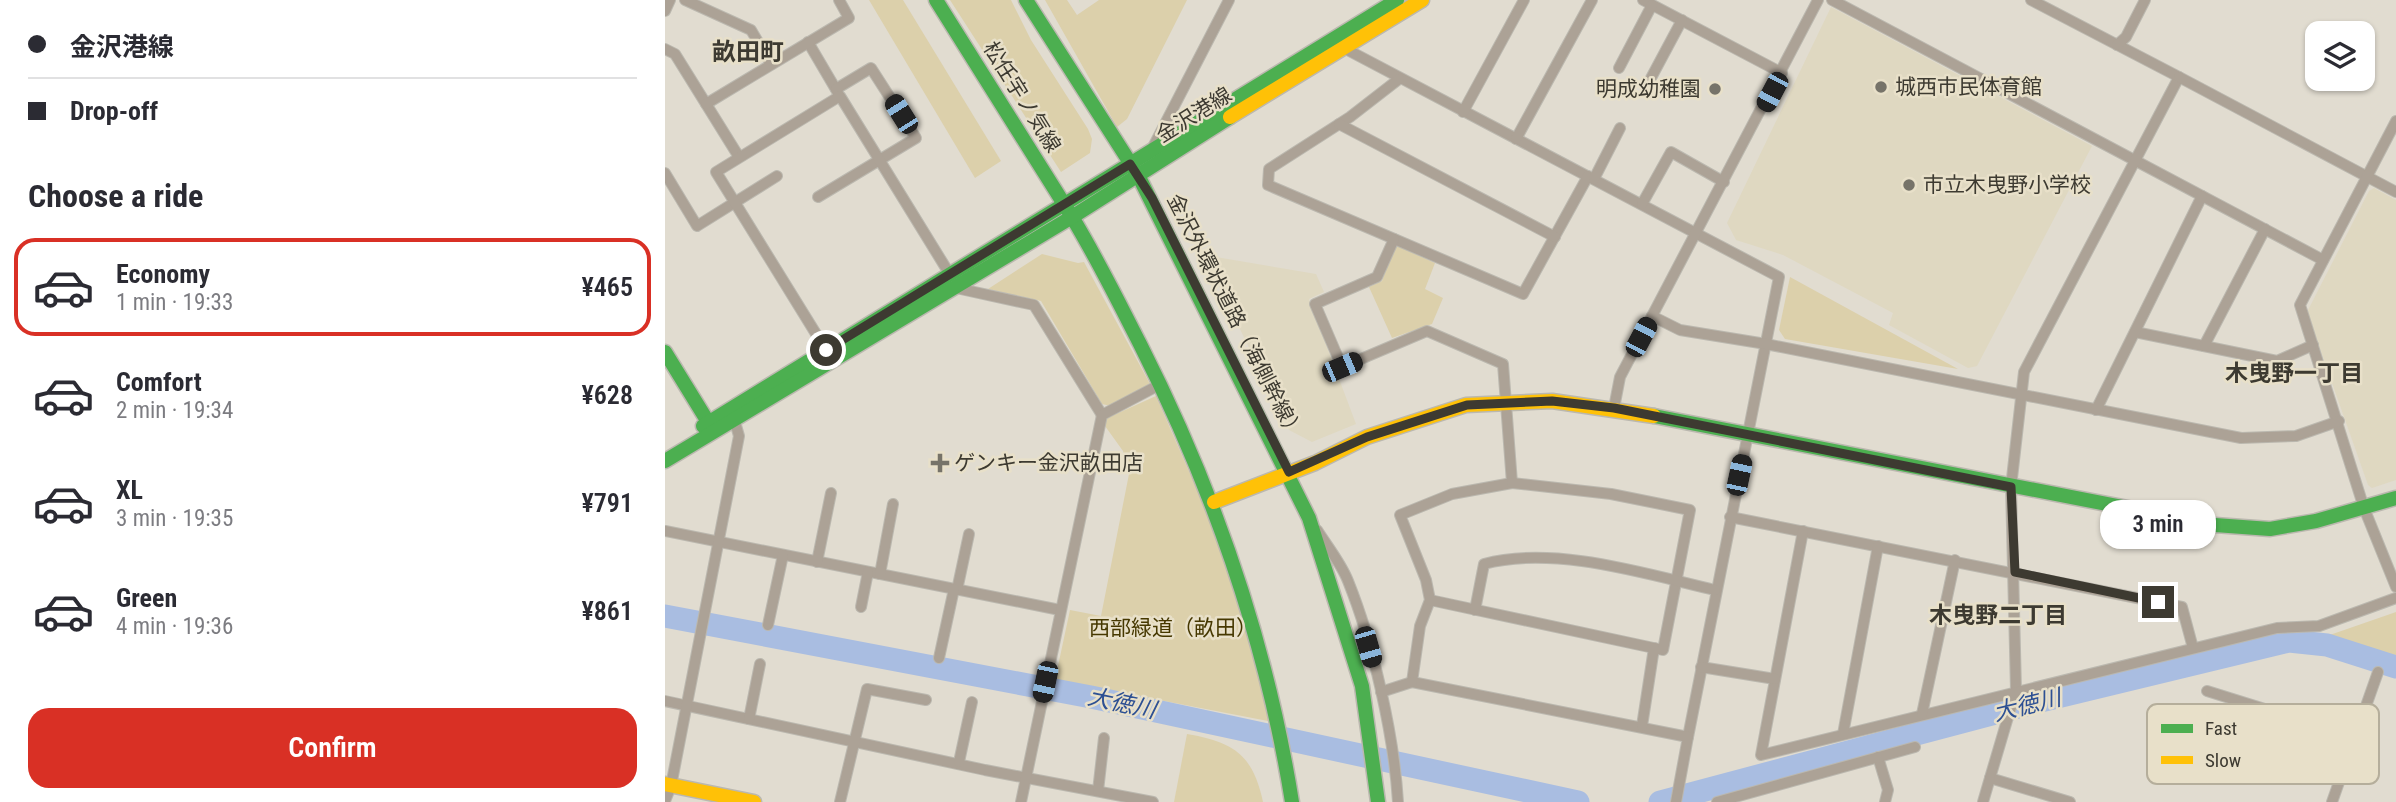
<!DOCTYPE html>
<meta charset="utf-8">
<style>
:root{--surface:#fff;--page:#f2f2f3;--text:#2b2b33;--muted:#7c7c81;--line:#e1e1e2;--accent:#d93025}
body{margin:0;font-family:"Roboto Condensed","Noto Sans JP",sans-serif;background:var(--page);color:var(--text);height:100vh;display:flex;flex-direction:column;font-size:26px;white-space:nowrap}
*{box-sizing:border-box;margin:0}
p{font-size:23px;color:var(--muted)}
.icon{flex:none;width:38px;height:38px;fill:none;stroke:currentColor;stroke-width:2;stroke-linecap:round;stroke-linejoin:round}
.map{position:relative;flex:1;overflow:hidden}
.panel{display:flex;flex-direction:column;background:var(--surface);width:665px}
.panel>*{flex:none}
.top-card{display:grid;align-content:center;height:154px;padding:0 28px;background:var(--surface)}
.fabs{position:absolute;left:1640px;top:21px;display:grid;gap:14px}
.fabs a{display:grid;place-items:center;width:70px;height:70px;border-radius:14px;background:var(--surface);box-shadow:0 2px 5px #0004;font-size:35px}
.end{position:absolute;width:32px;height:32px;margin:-16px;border:9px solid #3d3a31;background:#fff;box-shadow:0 0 0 4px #fff}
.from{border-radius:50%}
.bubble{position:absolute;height:49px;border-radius:21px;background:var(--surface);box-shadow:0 2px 5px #0004;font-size:23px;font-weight:600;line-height:49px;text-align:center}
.car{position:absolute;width:21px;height:42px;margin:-21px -10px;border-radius:9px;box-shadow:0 0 5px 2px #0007;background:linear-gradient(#222 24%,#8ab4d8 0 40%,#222 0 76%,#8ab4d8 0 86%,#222 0)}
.top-card b{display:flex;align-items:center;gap:24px;height:66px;font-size:26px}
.top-card b+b{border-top:2px solid var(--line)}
.top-card i{width:18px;height:18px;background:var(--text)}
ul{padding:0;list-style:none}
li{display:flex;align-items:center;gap:21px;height:98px;margin:0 14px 10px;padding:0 14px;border:4px solid transparent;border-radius:21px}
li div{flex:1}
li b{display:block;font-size:26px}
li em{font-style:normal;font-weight:600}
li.on{border-color:var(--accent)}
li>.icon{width:63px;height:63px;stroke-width:1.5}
h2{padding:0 28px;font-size:32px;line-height:84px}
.primary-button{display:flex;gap:14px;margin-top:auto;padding:14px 28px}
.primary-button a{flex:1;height:80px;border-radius:21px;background:var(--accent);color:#fff;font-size:28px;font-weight:600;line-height:80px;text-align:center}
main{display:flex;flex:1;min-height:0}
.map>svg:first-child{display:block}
</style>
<main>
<section class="panel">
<div class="top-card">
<b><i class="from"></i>金沢港線</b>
<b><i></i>Drop-off</b>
</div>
<h2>Choose a ride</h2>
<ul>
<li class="on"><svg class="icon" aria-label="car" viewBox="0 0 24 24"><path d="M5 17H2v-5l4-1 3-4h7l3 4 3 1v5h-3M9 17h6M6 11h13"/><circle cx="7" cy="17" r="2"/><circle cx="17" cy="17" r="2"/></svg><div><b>Economy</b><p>1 min · 19:33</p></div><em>¥465</em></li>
<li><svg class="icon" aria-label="car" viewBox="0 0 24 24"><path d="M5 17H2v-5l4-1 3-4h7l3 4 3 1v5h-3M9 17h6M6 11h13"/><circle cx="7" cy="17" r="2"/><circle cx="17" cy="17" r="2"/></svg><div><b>Comfort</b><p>2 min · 19:34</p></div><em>¥628</em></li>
<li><svg class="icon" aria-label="car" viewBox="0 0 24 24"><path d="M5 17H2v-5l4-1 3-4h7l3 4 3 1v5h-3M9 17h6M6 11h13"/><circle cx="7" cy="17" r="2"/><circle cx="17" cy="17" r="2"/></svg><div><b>XL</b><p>3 min · 19:35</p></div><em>¥791</em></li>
<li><svg class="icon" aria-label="car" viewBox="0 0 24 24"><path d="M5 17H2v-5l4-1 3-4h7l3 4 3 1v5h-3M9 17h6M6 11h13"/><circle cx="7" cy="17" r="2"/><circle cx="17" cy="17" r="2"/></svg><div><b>Green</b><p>4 min · 19:36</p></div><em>¥861</em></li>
</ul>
<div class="primary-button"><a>Confirm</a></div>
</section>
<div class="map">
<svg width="1731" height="802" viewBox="0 0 1731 802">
<rect width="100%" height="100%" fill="#e1dcd0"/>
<g fill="#dfd8c1">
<path d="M1166 7 1427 146 1312 366 1303 368 1224 325 1228 313 1118 255 1071 240 1062 223Z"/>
<path d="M1709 188 1731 200V480L1707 488 1703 485 1642 312 1704 191Z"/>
<path d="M539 255 651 274 659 292 644 299 691 424 647 442 624 430Z"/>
</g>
<g fill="#dcd0ab">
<path d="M204 0H238L336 161 310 178Z"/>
<path d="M285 0H346L366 40 423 129 427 139 425 153 396 172Z"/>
<path d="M380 0H402L412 15 434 0H522L462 119 452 127Z"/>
<path d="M730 245 770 263 760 289 778 298 767 324 727 338 704 287 717 281Z"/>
<path d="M377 254 413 263 419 262 485 384 446 406 437 404 376 301 323 289Z"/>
<path d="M1125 277 1293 369 1120 339 1114 330Z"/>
<path d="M491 396 544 517 586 629 608 722 390 680 405 610 436 616 464 474 458 451 440 426V419Z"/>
<path d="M1731 612V660L1659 637Z"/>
<path d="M522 734C569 742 588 755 598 802H509Z"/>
</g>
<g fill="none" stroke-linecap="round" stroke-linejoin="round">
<g stroke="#a9bde1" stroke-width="23">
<path d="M0 616 426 697 913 802"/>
<path d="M995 802 1368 703 1624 641 1662 645 1731 667"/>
</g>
<g stroke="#bbb8af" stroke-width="12">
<g id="street">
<path d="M20 0 86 30 106 64"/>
<path d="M978 0 1117 73"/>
<path d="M1167 0 1658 260"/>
<path d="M1366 0 1514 77 1359 372 1346 487 1351 690 1325 778 1405 802"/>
<path d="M0 11 5 0"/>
<path d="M143 42 173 93"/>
<path d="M1452 45 1461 37 1480 0"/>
<path d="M675 46 1114 277 1023 737"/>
<path d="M0 49 10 54 74 157"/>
<path d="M954 68 987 5"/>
<path d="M1514 77 1731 192"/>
<path d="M986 78 1017 20"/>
<path d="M734 79 685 117 604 169 603 185 858 294 923 176"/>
<path d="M41 104 184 18 174 0"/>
<path d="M798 112 859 0"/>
<path d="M1731 121 1635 305 1699 508 1731 587"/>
<path d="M674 124 890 237"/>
<path d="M851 139 927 0"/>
<path d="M487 149 564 0"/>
<path d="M0 173 32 226 112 176"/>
<path d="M929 179 955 128"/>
<path d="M153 197 251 138 206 68 171 89"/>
<path d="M977 204 1006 152 1059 182"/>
<path d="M729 239 712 277 650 304 677 367 762 331 838 364 847 483 787 494 735 515 761 580 765 600 755 626 747 682 1023 737 1011 802"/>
<path d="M291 288 369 305 437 415"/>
<path d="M987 316 1015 330 1101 344 1576 438 1631 436 1674 421"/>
<path d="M1470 332 1612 361 1648 345"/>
<path d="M1539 346 1600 229"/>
<path d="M161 350 51 172 175 96 284 273"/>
<path d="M949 408 955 377 1153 0"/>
<path d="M1431 410 1537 196"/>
<path d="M1065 517 1517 607 1528 648"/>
<path d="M652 530C662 546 676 563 683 581 708 643 729 735 733 802"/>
<path d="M0 531 395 610"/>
<path d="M1138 531 1096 755 1612 628 1654 626 1731 598"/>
<path d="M152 562 166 493"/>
<path d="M215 574 228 504"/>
<path d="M292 590 304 534"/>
<path d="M765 600 998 650 1025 510 946 494 847 483"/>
<path d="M196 607 203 572"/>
<path d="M810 610 819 564C889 545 981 574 1050 590"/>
<path d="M103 625 118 555"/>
<path d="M274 658 289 589"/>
<path d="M1036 667 1110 679"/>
<path d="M1542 691 1690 737"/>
<path d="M716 692 747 682"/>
<path d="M0 701 320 770 488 802"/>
<path d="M1257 714 1290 560"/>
<path d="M84 719 95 664"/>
<path d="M977 726 989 648"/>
<path d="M1178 734 1213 546"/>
<path d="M1213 757 1223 790 1220 802"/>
<path d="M294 762 307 702"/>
<path d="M433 791 439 738"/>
<path d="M0 801 6 786 74 436 68 415"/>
<path d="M175 802 202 689 261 700"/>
<path d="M356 802 437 415 496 384"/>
<path d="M1052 802 1250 747"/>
<path d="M1318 802 1325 778"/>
<path d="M1667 802 1713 672"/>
</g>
</g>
<g stroke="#bbb8af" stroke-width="17">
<g id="fast">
<path d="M271 0 404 212"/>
<path d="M361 0 471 172"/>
<path d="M473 175 644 518 697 686 713 802"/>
<path d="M407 217C432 258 453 301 475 344 549 490 601 640 627 802"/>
<path d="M0 352 48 430"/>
<path d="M989 416 1550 525 1605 529 1651 521 1731 498"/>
<path d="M38 426 732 0"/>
<path d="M0 461 407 217 565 117"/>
</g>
</g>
<g stroke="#bbb8af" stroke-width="17">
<g id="slow">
<path d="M565 117 757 0"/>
<path d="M549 502 650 463 702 437 801 405 887 401 989 416"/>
<path d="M0 784 89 802"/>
</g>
</g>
<use href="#street" stroke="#aca296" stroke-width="10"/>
<use href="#fast" stroke="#4caf50" stroke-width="14"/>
<use href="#slow" stroke="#ffc107" stroke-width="14"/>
</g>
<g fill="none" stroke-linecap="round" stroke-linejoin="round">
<path stroke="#3d3a31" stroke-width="9" d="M161 350 465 164 487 198 624 472 702 437 802 405 887 401 949 408 1346 487 1350 572 1493 602"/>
</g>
<g fill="#767369" stroke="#e8e0c9" stroke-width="2.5">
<circle cx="1216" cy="87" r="7"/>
<circle cx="1050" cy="89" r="7"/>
<circle cx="1244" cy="185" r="7"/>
<path d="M271.5 452.5h7v7h7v7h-7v7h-7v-7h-7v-7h7z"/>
</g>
<g text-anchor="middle" stroke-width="5" stroke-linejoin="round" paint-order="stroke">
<g font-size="21" fill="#3d3a31" stroke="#e8e0c9" text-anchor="start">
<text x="1230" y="94">城西市民体育館</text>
<text x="1036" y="96" text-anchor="end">明成幼稚園</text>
<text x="1258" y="192">市立木曳野小学校</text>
<text x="289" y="470">ゲンキー金沢畝田店</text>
</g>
<g font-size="21" fill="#3d3a31" stroke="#e8e0c9">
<text transform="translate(357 97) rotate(58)" y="7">松任宇ノ気線</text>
<text transform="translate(529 115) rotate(-32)" y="7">金沢港線</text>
<text transform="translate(570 317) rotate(63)" y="7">金沢外環状道路（海側幹線）</text>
</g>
<g font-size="21" fill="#463800" stroke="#e8e0c9">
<text x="508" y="635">西部緑道（畝田）</text>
</g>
<g font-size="23" font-weight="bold" fill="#3d3a31" stroke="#e8e0c9">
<text x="1629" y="381">木曳野一丁目</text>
<text x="1333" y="623">木曳野二丁目</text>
</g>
<g font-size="23" font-style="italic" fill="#2d5093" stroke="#e8e0c9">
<text transform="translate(457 703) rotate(12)" y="8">大徳川</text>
<text transform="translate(1362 705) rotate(-14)" y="8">大徳川</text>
</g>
<g font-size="24" font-weight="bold" fill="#3d3a31" stroke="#e8e0c9">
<text x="83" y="60">畝田町</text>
</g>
</g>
<rect x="1482" y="704" width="232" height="80" rx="10" fill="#e8e0c9" stroke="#b5ae9b" stroke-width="2"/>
<rect x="1496" y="724" width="32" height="9" fill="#4caf50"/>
<rect x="1496" y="756" width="32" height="8" fill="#ffc107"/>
<g font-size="19" fill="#3d3a31">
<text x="1540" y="735">Fast</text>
<text x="1540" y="767">Slow</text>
</g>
</svg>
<div class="fabs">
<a><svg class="icon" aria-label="layers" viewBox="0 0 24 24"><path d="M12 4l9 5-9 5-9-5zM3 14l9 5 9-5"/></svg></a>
</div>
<i class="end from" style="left:161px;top:350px"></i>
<i class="end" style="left:1493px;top:602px"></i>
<div class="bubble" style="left:1435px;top:500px;width:116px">3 min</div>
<i class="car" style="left:1107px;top:92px;rotate:208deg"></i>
<i class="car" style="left:236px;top:114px;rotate:328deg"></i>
<i class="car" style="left:976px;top:337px;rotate:28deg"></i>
<i class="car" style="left:677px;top:367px;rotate:67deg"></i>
<i class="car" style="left:1074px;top:475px;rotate:12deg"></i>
<i class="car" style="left:703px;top:647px;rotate:164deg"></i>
<i class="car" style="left:380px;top:682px;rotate:192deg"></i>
</div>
</main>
